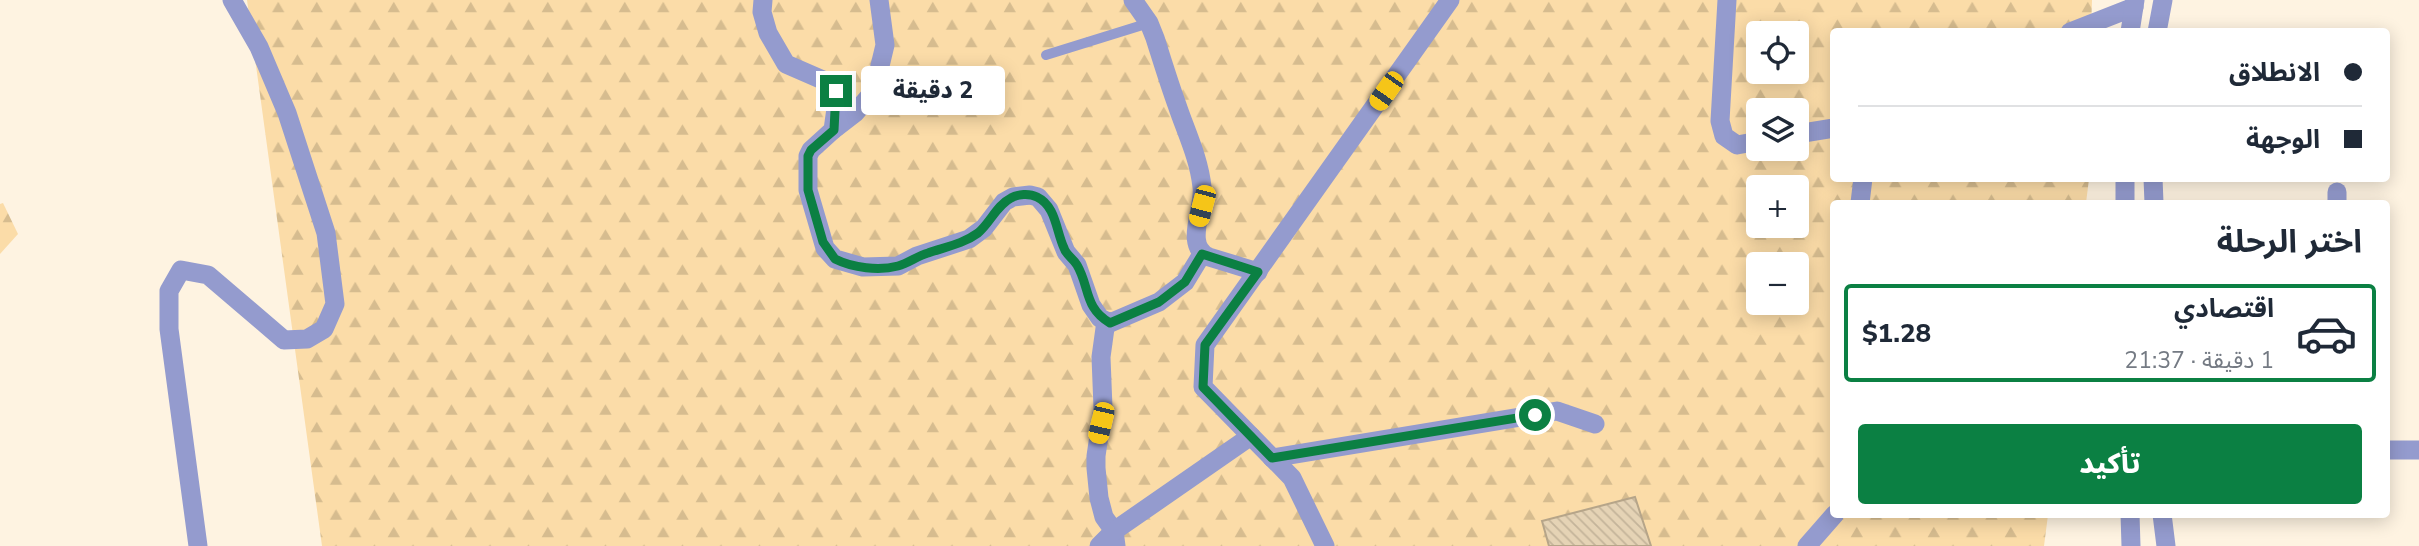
<!DOCTYPE html>
<html lang="ar">
<meta charset="utf-8">
<style>
:root{--surface:#fff;--page:#f2f2f3;--text:#1f2937;--muted:#747a83;--line:#e0e1e3;--accent:#0b8043}
body{margin:0;font-family:"Nunito Sans","Noto Sans Arabic",sans-serif;background:var(--page);color:var(--text);direction:rtl;height:100vh;display:flex;flex-direction:column;font-size:26px;white-space:nowrap}
*{box-sizing:border-box;margin:0}
p{font-size:23px;color:var(--muted)}
.icon{flex:none;width:38px;height:38px;fill:none;stroke:currentColor;stroke-width:2;stroke-linecap:round;stroke-linejoin:round}
.map{position:relative;flex:1;overflow:hidden;direction:ltr}
.panel{position:absolute;left:1830px;top:200px;width:560px;height:318px;display:flex;flex-direction:column;background:var(--surface);border-radius:7px;box-shadow:0 4px 18px #0003;direction:rtl}
.panel>*{flex:none}
.guide{position:absolute;left:1830px;top:28px;width:560px;height:154px;border-radius:7px;box-shadow:0 4px 18px #0003;direction:rtl;display:grid;align-content:center;height:154px;padding:0 28px;background:var(--surface)}
.tools{position:absolute;left:1746px;top:21px;display:grid;gap:14px}
.tools a{display:grid;place-items:center;width:63px;height:63px;border-radius:7px;background:var(--surface);box-shadow:0 4px 18px #0003;font-size:35px}
.end{position:absolute;width:32px;height:32px;margin:-16px;border:9px solid #0b8043;background:#fff;box-shadow:0 0 0 4px #fff}
.from{border-radius:50%}
.bubble{position:absolute;height:49px;border-radius:7px;background:var(--surface);box-shadow:0 4px 18px #0003;font-size:23px;font-weight:800;line-height:49px;text-align:center;direction:rtl}
.car{position:absolute;width:21px;height:42px;margin:-21px -10px;border-radius:9px;box-shadow:0 0 5px 2px #0007;background:linear-gradient(#f5c518 24%,#345 0 40%,#f5c518 0 76%,#345 0 86%,#f5c518 0)}
.guide b{display:flex;align-items:center;gap:24px;height:66px;font-size:26px}
.guide b+b{border-top:2px solid var(--line)}
.guide i{width:18px;height:18px;background:var(--text)}
ul{padding:0;list-style:none}
li{display:flex;align-items:center;gap:21px;height:98px;margin:0 14px 10px;padding:0 14px;border:4px solid var(--line);border-radius:7px}
li div{flex:1}
li b{display:block;font-size:26px}
li em{font-style:normal;font-weight:800}
li.selected{border-color:var(--accent)}
li>.icon{width:63px;height:63px;stroke-width:1.5}
h2{padding:0 28px;font-size:32px;line-height:84px}
.action{display:flex;gap:14px;margin-top:auto;padding:14px 28px}
.action a{flex:1;height:80px;border-radius:7px;background:var(--accent);color:#fff;font-size:28px;font-weight:800;line-height:80px;text-align:center}
.map>svg:first-child{display:block}
</style>
<div class="map">
<svg width="2419" height="546" viewBox="0 0 2419 546">
<defs>
<pattern id="forest-firs" width="22" height="20" patternUnits="userSpaceOnUse" patternTransform="scale(1.75)"><rect width="22" height="20" fill="#fbdca8"/><path d="M5 1l3.5 6h-7zM16 11l3.5 6h-7z" fill="#d6bc8f"/></pattern>
<pattern id="building-back-hatch" width="6" height="6" patternUnits="userSpaceOnUse" patternTransform="scale(1.75)"><rect width="6" height="6" fill="#e5d3b5"/><path d="M-1 5l2 2M0 0l6 6M5-1l2 2" fill="none" stroke="#c4b49a"/></pattern>
</defs>
<rect width="100%" height="100%" fill="#fef3e1"/>
<g fill="url(#forest-firs)" fill-rule="evenodd">
<path d="M247 0H2092L2091 31 1834 32V178L2089 179 2086 203H1834V514L2048 515 2044 546H322ZM1759 33H1797V72H1759ZM1759 110H1797V149H1759ZM1759 187H1797V226H1759ZM1759 264H1797V303H1759Z"/>
<path d="M3 203 18 234 0 254V204Z"/>
</g>
<path fill="url(#building-back-hatch)" stroke="#b6a589" stroke-width="2" d="M1635 497 1651 546H1549L1542 521Z"/>
<g fill="none" stroke-linecap="round" stroke-linejoin="round">
<path stroke="#949bce" stroke-width="10" d="M1046 55 1149 23"/>
<g stroke="#949bce" stroke-width="19">
<path d="M763 0 762 12 768 33 786 64 832 84 836 91 837 101 833 130 811 150 808 156V190L825 248 835 259 863 267 898 266 917 256 969 239 984 228 1004 202 1013 197 1030 195 1038 197 1049 210 1066 252 1077 265 1091 305 1100 318 1110 323 1159 302 1185 282 1202 254"/>
<path d="M1133 0 1149 23 1155 38C1162 60 1169 83 1177 105 1186 132 1199 158 1202 187 1205 208 1183 246 1209 257L1258 272"/>
<path d="M1727 0 1720 121 1724 136 1737 145 1759 141"/>
<path d="M2070 32 2134 7"/>
<path d="M833 130 855 113 874 91 885 45 879 0"/>
<path d="M1797 134 1834 128"/>
<path d="M1860 203 1863 178"/>
<path d="M2337 203V192"/>
<path d="M1106 321 1101 357 1103 408 1096 456V468L1099 498 1104 517 1114 531 1116 546"/>
<path d="M2387 450H2419"/>
<path d="M1272 458 1557 411 1595 424"/>
<path d="M198 546 169 329V291L181 270 208 275 284 340 307 339 324 329 335 304 326 233 287 113 259 47 232 0"/>
<path d="M1099 546 1114 531 1251 436"/>
<path d="M1325 546 1292 478 1203 387 1205 345 1450 0"/>
<path d="M1807 546 1835 514"/>
</g>
<g stroke="#949bce" stroke-width="19">
<path d="M2130 32 2135 0"/>
<path d="M2157 32 2163 0"/>
<path d="M2153 178 2154 203"/>
<path d="M2125 203V178"/>
<path d="M2130 514 2131 546"/>
<path d="M2162 514 2166 546"/>
</g>
</g>
<g fill="none" stroke-linecap="round" stroke-linejoin="round">
<path stroke="#0b8043" stroke-width="9" d="M836 91 834 130 811 150 808 156V190L823 242 835 259C853 268 879 271 898 266 909 263 917 256 928 253 945 247 963 244 978 233 990 223 997 205 1011 198 1018 194 1029 193 1037 197 1056 206 1056 231 1064 248 1066 255 1073 258 1077 265 1090 287 1084 308 1110 323L1159 302 1185 282 1202 254 1258 272 1205 345 1203 387 1272 458 1535 415"/>
</g>
</svg>
<div class="tools">
<a><svg class="icon" aria-label="locate" viewBox="0 0 24 24"><circle cx="12" cy="12" r="6"/><path d="M12 2v4M12 18v4M2 12h4M18 12h4"/></svg></a>
<a><svg class="icon" aria-label="layers" viewBox="0 0 24 24"><path d="M12 4l9 5-9 5-9-5zM3 14l9 5 9-5"/></svg></a>
<a>+</a>
<a>−</a>
</div>
<i class="end from" style="left:1535px;top:415px"></i>
<i class="end" style="left:836px;top:91px"></i>
<div class="bubble" style="left:861px;top:66px;width:144px">2 دقيقة</div>
<i class="car" style="left:1386px;top:91px;rotate:215deg"></i>
<i class="car" style="left:1202px;top:206px;rotate:195deg"></i>
<i class="car" style="left:1101px;top:423px;rotate:193deg"></i>
<div class="guide">
<b><i class="from"></i>الانطلاق</b>
<b><i></i>الوجهة</b>
</div>
<section class="panel">
<h2>اختر الرحلة</h2>
<ul>
<li class="selected"><svg class="icon" aria-label="car" viewBox="0 0 24 24"><path d="M5 17H2v-5l4-1 3-4h7l3 4 3 1v5h-3M9 17h6M6 11h13"/><circle cx="7" cy="17" r="2"/><circle cx="17" cy="17" r="2"/></svg><div><b>اقتصادي</b><p>1 دقيقة · 21:37</p></div><em>$1.28</em></li>
</ul>
<div class="action"><a>تأكيد</a></div>
</section>
</div>
